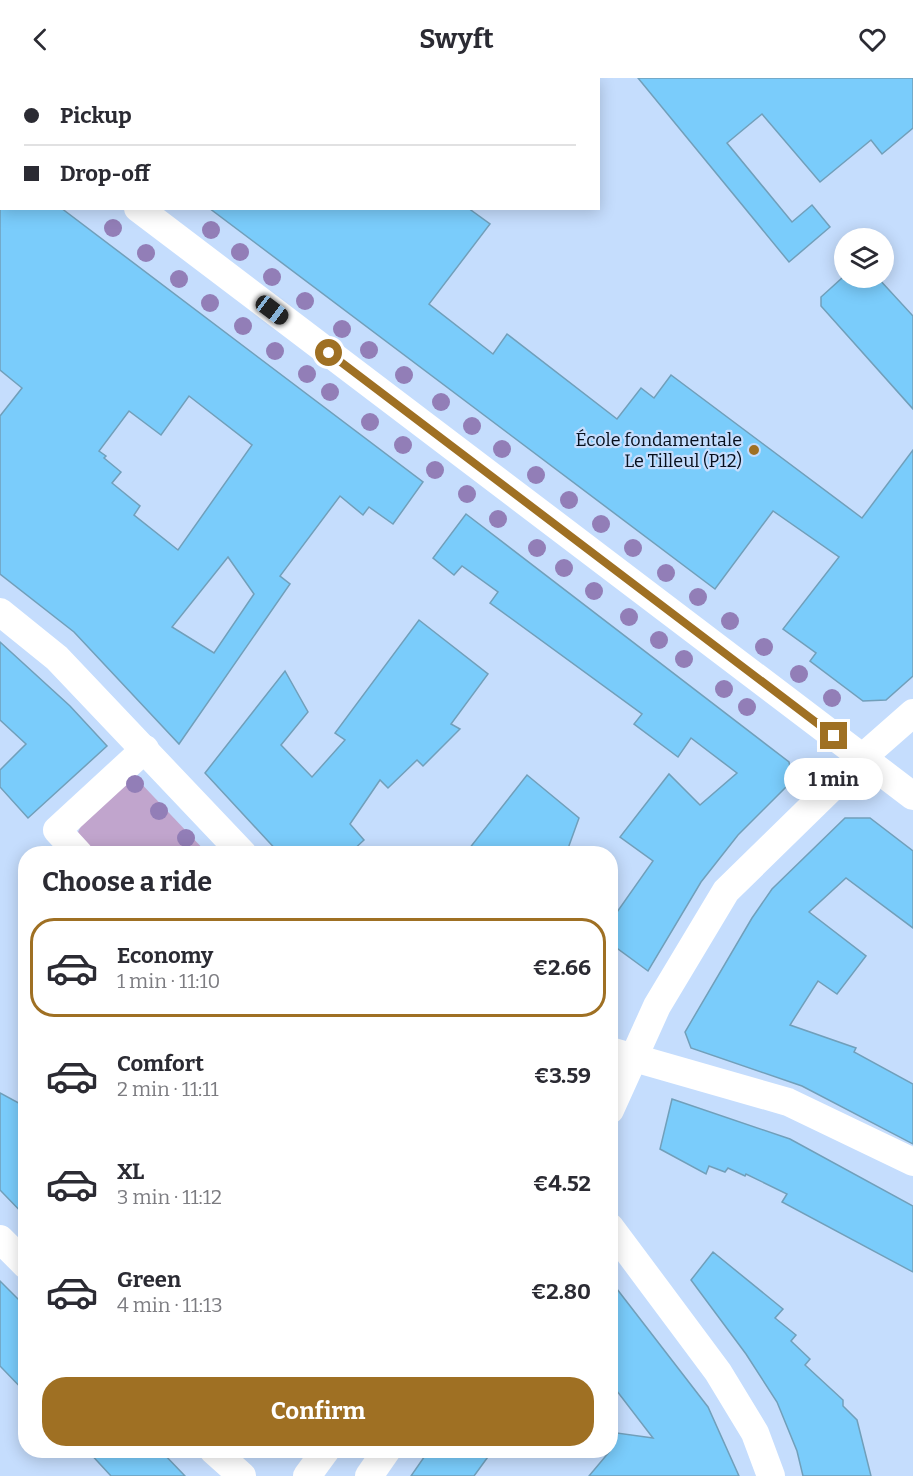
<!DOCTYPE html>
<meta charset="utf-8">
<style>
:root{--surface:#fff;--page:#f2f2f3;--text:#2b2b33;--muted:#7c7c81;--line:#e1e1e2;--accent:#9f7023}
body{margin:0;font-family:Bitter,serif;background:var(--page);color:var(--text);height:100vh;display:flex;flex-direction:column;font-size:22px;white-space:nowrap}
*{box-sizing:border-box;margin:0}
p{font-size:20px;color:var(--muted)}
.icon{flex:none;width:33px;height:33px;fill:none;stroke:currentColor;stroke-width:2;stroke-linecap:round;stroke-linejoin:round}
.map{position:relative;flex:1;overflow:hidden}
.sheet{position:absolute;left:18px;top:768px;width:600px;height:612px;display:flex;flex-direction:column;background:var(--surface);border-radius:24px;box-shadow:0 3px 15px #0003}
.sheet>*{flex:none}
.banner{position:absolute;left:0px;top:0px;width:600px;height:132px;box-shadow:0 3px 15px #0003;display:grid;align-content:center;height:132px;padding:0 24px;background:var(--surface)}
.buttons{position:absolute;left:834px;top:150px;display:grid;gap:12px}
.buttons a{display:grid;place-items:center;width:60px;height:60px;border-radius:50%;background:var(--surface);box-shadow:0 3px 15px #0003;font-size:30px}
.end{position:absolute;width:27px;height:27px;margin:-14px;border:8px solid #9f7023;background:#fff;box-shadow:0 0 0 3px #fff}
.from{border-radius:50%}
.bubble{position:absolute;height:42px;border-radius:21px;background:var(--surface);box-shadow:0 3px 15px #0003;font-size:20px;font-weight:700;line-height:42px;text-align:center}
.car{position:absolute;width:18px;height:36px;margin:-18px -9px;border-radius:8px;box-shadow:0 0 4px 2px #0007;background:linear-gradient(#222 24%,#8ab4d8 0 40%,#222 0 76%,#8ab4d8 0 86%,#222 0)}
.banner b{display:flex;align-items:center;gap:21px;height:57px;font-size:22px}
.banner b+b{border-top:2px solid var(--line)}
.banner i{width:15px;height:15px;background:var(--text)}
ul{padding:0;list-style:none}
li{display:flex;align-items:center;gap:18px;height:99px;margin:0 12px 9px;padding:0 12px;border:3px solid transparent;border-radius:24px}
li div{flex:1}
li b{display:block;font-size:22px}
li em{font-style:normal;font-weight:700}
li.active{border-color:var(--accent)}
li>.icon{width:54px;height:54px;stroke-width:1.5}
h2{padding:0 24px;font-size:27px;line-height:72px}
.primary-button{display:flex;gap:12px;margin-top:auto;padding:12px 24px}
.primary-button a{flex:1;height:69px;border-radius:24px;background:var(--accent);color:#fff;font-size:24px;font-weight:700;line-height:69px;text-align:center}
header{display:flex;justify-content:space-between;align-items:center;height:78px;padding:0 24px;background:var(--surface);font-size:27px;font-weight:700}
.map>svg:first-child{display:block}
</style>
<header><svg class="icon" aria-label="back" viewBox="0 0 24 24"><path d="M15 5l-7 7 7 7"/></svg>Swyft<svg class="icon" aria-label="heart" viewBox="0 0 24 24"><path d="M12 20l-8-8c-3-5 5-10 8-4 3-6 11-1 8 4z"/></svg></header>
<div class="map">
<svg width="913" height="1398" viewBox="0 0 913 1398">
<rect width="100%" height="100%" fill="#c5ddfd"/>
<path fill="#c1a5cd" d="M135 699 207 775H88L78 754 82 746Z"/>
<g fill="#7accfb" stroke="#719fba" stroke-width="1.5" fill-rule="evenodd">
<path d="M638 0H913V50L882 76 871 62 820 104 762 36 727 65 792 144 812 127 830 149 789 184Z"/>
<path d="M0 130H61L423 404 393 446 369 429 363 437 340 418 280 498 290 506 179 666 74 554 0 496V338L22 310 0 292ZM189 318 252 367 178 472 134 437 140 428 112 405 121 394 104 380 106 378 99 373 129 333 161 357ZM228 479 254 516 214 575 172 549Z"/>
<path d="M209 130H468L490 146 429 226 493 276 507 256 617 341 641 310 654 320 671 297 862 440 913 372V598L886 622 863 623 810 583 816 575 783 551 839 479 773 433 715 511Z"/>
<path d="M842 200H878L913 238V331L821 228V219Z"/>
<path d="M466 436 789 684 792 699 787 708 738 757 701 804 648 893 610 865V844L653 783 620 759 669 696 700 727 737 695 691 660 678 679 634 646 642 636 490 525 498 514 462 488 454 497 433 480Z"/>
<path d="M419 542 488 596 451 646 460 651 423 688 417 682 388 710 380 702 350 746 364 762 349 776H280L205 695 285 593 308 634 281 667 312 699 345 662 335 655Z"/>
<path d="M0 564 70 628 107 668 28 740 0 709V692L26 666 0 642Z"/>
<path d="M527 697 579 740 566 776H465Z"/>
<path d="M845 740H870L913 773V850L846 800 809 834 866 878 837 916 818 903 790 947 856 970 854 974 913 1006V1066L802 1008 691 970 685 954 752 840 772 811Z"/>
<path d="M0 1015 26 1029V1139L0 1112Z"/>
<path d="M672 1021 790 1061 913 1128V1194L782 1124 787 1116 746 1096 745 1098 728 1090 725 1094 709 1088 706 1096 660 1071Z"/>
<path d="M713 1174 783 1231 775 1240 796 1257 791 1263 810 1281 805 1287 843 1322V1328L857 1342 871 1398H803L797 1373 777 1324 746 1276 691 1202Z"/>
<path d="M610 1202 708 1329 739 1398H589L610 1373V1354L653 1360 610 1304Z"/>
<path d="M0 1203 26 1229V1315L0 1288Z"/>
<path d="M87 1372H160L185 1398H111Z"/>
<path d="M429 1372H493L474 1398H411Z"/>
</g>
<g fill="none" stroke-linecap="round" stroke-linejoin="round">
<g stroke="#fff" stroke-width="28">
<path d="M0 26 2 27"/>
<path d="M138 130 913 718"/>
<path d="M0 534 57 580 243 776"/>
<path d="M79 776 57 752 145 671"/>
<path d="M610 973 788 1024 913 1084"/>
<path d="M610 1032 657 928 726 813 863 679 913 635"/>
<path d="M610 1149 718 1294 755 1355 771 1398"/>
<path d="M0 1161 26 1187"/>
<path d="M213 1372 242 1398"/>
<path d="M307 1398 326 1372"/>
<path d="M369 1398 387 1372"/>
</g>
</g>
<g fill="#927eb7">
<circle cx="113" cy="150" r="9"/>
<circle cx="211" cy="152" r="9"/>
<circle cx="240" cy="174" r="9"/>
<circle cx="146" cy="175" r="9"/>
<circle cx="272" cy="199" r="9"/>
<circle cx="179" cy="201" r="9"/>
<circle cx="305" cy="223" r="9"/>
<circle cx="210" cy="225" r="9"/>
<circle cx="243" cy="248" r="9"/>
<circle cx="342" cy="251" r="9"/>
<circle cx="369" cy="272" r="9"/>
<circle cx="275" cy="273" r="9"/>
<circle cx="307" cy="296" r="9"/>
<circle cx="404" cy="297" r="9"/>
<circle cx="330" cy="314" r="9"/>
<circle cx="441" cy="324" r="9"/>
<circle cx="370" cy="344" r="9"/>
<circle cx="472" cy="348" r="9"/>
<circle cx="403" cy="367" r="9"/>
<circle cx="502" cy="371" r="9"/>
<circle cx="435" cy="392" r="9"/>
<circle cx="536" cy="397" r="9"/>
<circle cx="467" cy="416" r="9"/>
<circle cx="569" cy="422" r="9"/>
<circle cx="498" cy="441" r="9"/>
<circle cx="601" cy="446" r="9"/>
<circle cx="537" cy="470" r="9"/>
<circle cx="633" cy="470" r="9"/>
<circle cx="564" cy="490" r="9"/>
<circle cx="666" cy="495" r="9"/>
<circle cx="594" cy="513" r="9"/>
<circle cx="698" cy="519" r="9"/>
<circle cx="629" cy="539" r="9"/>
<circle cx="730" cy="543" r="9"/>
<circle cx="659" cy="562" r="9"/>
<circle cx="764" cy="569" r="9"/>
<circle cx="684" cy="581" r="9"/>
<circle cx="799" cy="596" r="9"/>
<circle cx="724" cy="611" r="9"/>
<circle cx="832" cy="620" r="9"/>
<circle cx="747" cy="629" r="9"/>
<circle cx="135" cy="706" r="9"/>
<circle cx="159" cy="733" r="9"/>
<circle cx="186" cy="760" r="9"/>
</g>
<g fill="none" stroke-linecap="round" stroke-linejoin="round">
<path stroke="#9f7023" stroke-width="8" d="M329 275 834 658"/>
</g>
<circle fill="#9f7023" stroke="#c5ddfd" stroke-width="2" cx="754" cy="372" r="6"/>
<g text-anchor="middle" stroke-width="4.5" stroke-linejoin="round" paint-order="stroke">
<g font-size="18" fill="#060f1d" stroke="#c5ddfd" text-anchor="end">
<text x="742" y="368">École fondamentale<tspan x="742" dy="21">Le Tilleul (P12)</tspan></text>
</g>
</g>
</svg>
<div class="buttons">
<a><svg class="icon" aria-label="layers" viewBox="0 0 24 24"><path d="M12 4l9 5-9 5-9-5zM3 14l9 5 9-5"/></svg></a>
</div>
<i class="end from" style="left:329px;top:275px"></i>
<i class="end" style="left:834px;top:658px"></i>
<div class="bubble" style="left:784px;top:680px;width:99px">1 min</div>
<i class="car" style="left:272px;top:232px;rotate:127deg"></i>
<div class="banner">
<b><i class="from"></i>Pickup</b>
<b><i></i>Drop-off</b>
</div>
<section class="sheet">
<h2>Choose a ride</h2>
<ul>
<li class="active"><svg class="icon" aria-label="car" viewBox="0 0 24 24"><path d="M5 17H2v-5l4-1 3-4h7l3 4 3 1v5h-3M9 17h6M6 11h13"/><circle cx="7" cy="17" r="2"/><circle cx="17" cy="17" r="2"/></svg><div><b>Economy</b><p>1 min · 11:10</p></div><em>€2.66</em></li>
<li><svg class="icon" aria-label="car" viewBox="0 0 24 24"><path d="M5 17H2v-5l4-1 3-4h7l3 4 3 1v5h-3M9 17h6M6 11h13"/><circle cx="7" cy="17" r="2"/><circle cx="17" cy="17" r="2"/></svg><div><b>Comfort</b><p>2 min · 11:11</p></div><em>€3.59</em></li>
<li><svg class="icon" aria-label="car" viewBox="0 0 24 24"><path d="M5 17H2v-5l4-1 3-4h7l3 4 3 1v5h-3M9 17h6M6 11h13"/><circle cx="7" cy="17" r="2"/><circle cx="17" cy="17" r="2"/></svg><div><b>XL</b><p>3 min · 11:12</p></div><em>€4.52</em></li>
<li><svg class="icon" aria-label="car" viewBox="0 0 24 24"><path d="M5 17H2v-5l4-1 3-4h7l3 4 3 1v5h-3M9 17h6M6 11h13"/><circle cx="7" cy="17" r="2"/><circle cx="17" cy="17" r="2"/></svg><div><b>Green</b><p>4 min · 11:13</p></div><em>€2.80</em></li>
</ul>
<div class="primary-button"><a>Confirm</a></div>
</section>
</div>
